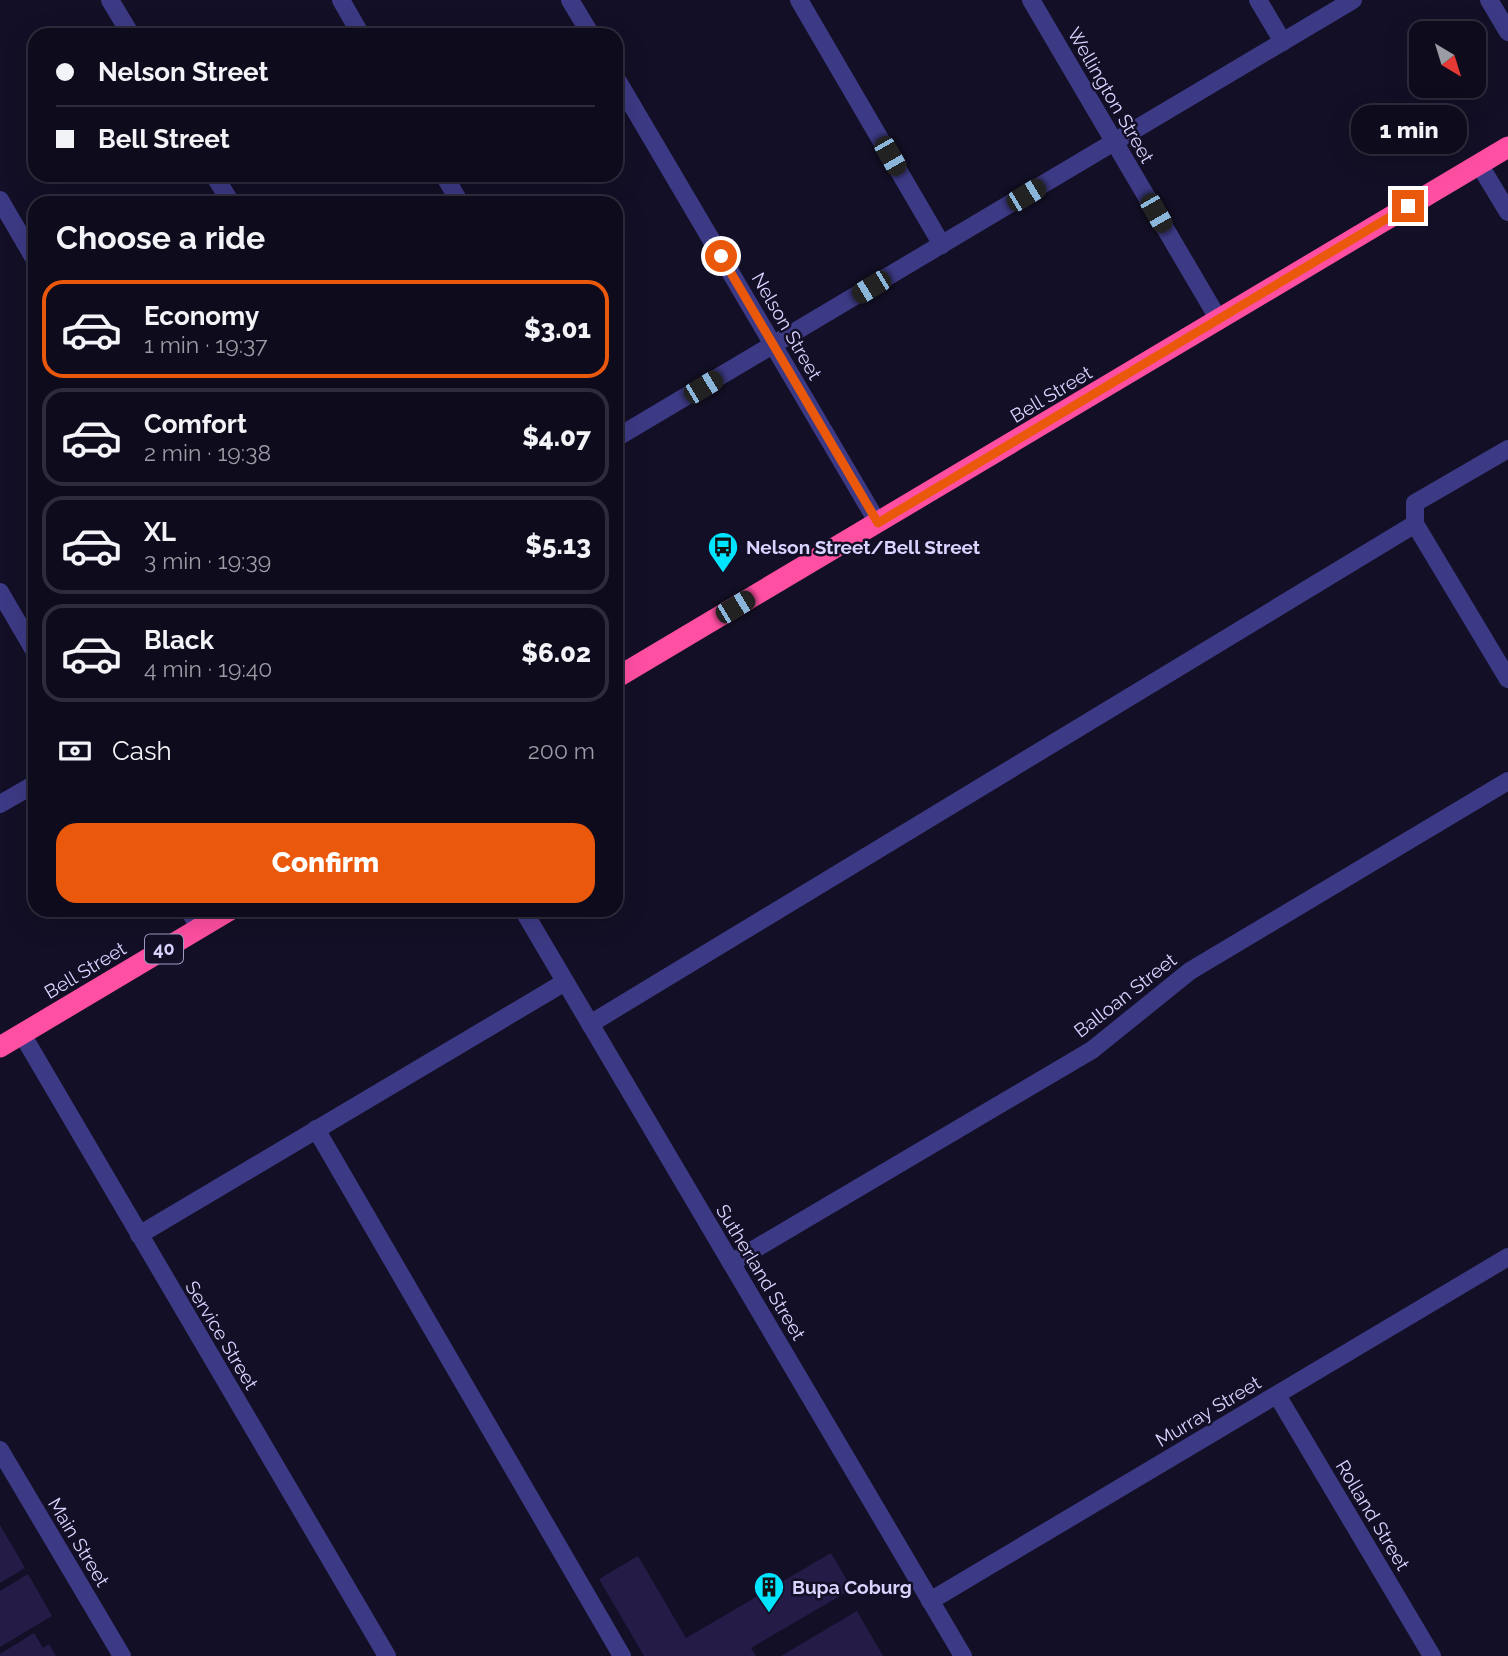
<!DOCTYPE html>
<meta charset="utf-8">
<style>
:root{--surface:#0e0b1c;--page:#171425;--text:#f1f3f6;--muted:#9b9ba3;--line:#2e2b3b;--accent:#ea580c}
body{margin:0;font-family:Raleway,sans-serif;background:var(--page);color:var(--text);height:100vh;display:flex;flex-direction:column;font-size:26px;white-space:nowrap}
*{box-sizing:border-box;margin:0}
p{font-size:23px;color:var(--muted)}
.icon{flex:none;width:38px;height:38px;fill:none;stroke:currentColor;stroke-width:2;stroke-linecap:round;stroke-linejoin:round}
.map{position:relative;flex:1;overflow:hidden}
.drawer{position:absolute;left:28px;top:196px;width:595px;height:721px;display:flex;flex-direction:column;background:var(--surface);border-radius:21px;box-shadow:0 7px 28px #0002,0 0 0 2px var(--line)}
.drawer>*{flex:none}
.banner{position:absolute;left:28px;top:28px;width:595px;height:154px;border-radius:21px;box-shadow:0 7px 28px #0002,0 0 0 2px var(--line);display:grid;align-content:center;height:154px;padding:0 28px;background:var(--surface)}
.needle{width:46px;rotate:142deg}
.buttons{position:absolute;left:1409px;top:21px;display:grid;gap:14px}
.buttons a{display:grid;place-items:center;width:77px;height:77px;border-radius:14px;background:var(--surface);box-shadow:0 7px 28px #0002,0 0 0 2px var(--line);font-size:35px}
.end{position:absolute;width:32px;height:32px;margin:-16px;border:9px solid #ea580c;background:#fff;box-shadow:0 0 0 4px #fff}
.from{border-radius:50%}
.bubble{position:absolute;height:49px;border-radius:21px;background:var(--surface);box-shadow:0 7px 28px #0002,0 0 0 2px var(--line);font-size:23px;font-weight:800;line-height:49px;text-align:center}
.car{position:absolute;width:21px;height:42px;margin:-21px -10px;border-radius:9px;box-shadow:0 0 5px 2px #0007;background:linear-gradient(#222 24%,#8ab4d8 0 40%,#222 0 76%,#8ab4d8 0 86%,#222 0)}
.banner b{display:flex;align-items:center;gap:24px;height:66px;font-size:26px}
.banner b+b{border-top:2px solid var(--line)}
.banner i{width:18px;height:18px;background:var(--text)}
ul{padding:0;list-style:none}
li{display:flex;align-items:center;gap:21px;height:98px;margin:0 14px 10px;padding:0 14px;border:4px solid var(--line);border-radius:21px}
li div{flex:1}
li b{display:block;font-size:26px}
li em{font-style:normal;font-weight:800}
li.current{border-color:var(--accent)}
li>.icon{width:63px;height:63px;stroke-width:1.5}
h2{padding:0 28px;font-size:32px;line-height:84px}
.pay{display:flex;align-items:center;gap:18px;height:77px;padding:0 28px;font-size:26px}
.pay p{margin-inline-start:auto}
.primary-button{display:flex;gap:14px;margin-top:auto;padding:14px 28px}
.primary-button a{flex:1;height:80px;border-radius:21px;background:var(--accent);color:#fff;font-size:28px;font-weight:800;line-height:80px;text-align:center}
.map>svg:first-child{display:block}
</style>
<div class="map">
<svg width="1508" height="1656" viewBox="0 0 1508 1656">
<rect width="100%" height="100%" fill="#130f26"/>
<g fill="#241b47">
<path d="M0 1525 25 1568 0 1583Z"/>
<path d="M831 1553 852 1589 751 1648 756 1656H644L599 1579 638 1556 686 1638Z"/>
<path d="M28 1574 52 1616 0 1647V1591Z"/>
<path d="M857 1611 883 1656H781Z"/>
<path d="M34 1633 43 1648 49 1644 56 1656H0V1654Z"/>
</g>
<g fill="none" stroke-linecap="round" stroke-linejoin="round">
<g stroke="#3d3a85" stroke-width="18">
<path d="M110 0 131 35"/>
<path d="M341 0 361 35"/>
<path d="M570 0 591 35"/>
<path d="M799 0 942 245"/>
<path d="M1031 0 1219 320"/>
<path d="M1258 0 1283 42"/>
<path d="M1489 0 1508 32"/>
<path d="M616 78 878 523"/>
<path d="M1479 164 1508 212"/>
<path d="M214 175 231 203"/>
<path d="M444 175 460 203"/>
<path d="M0 200 35 260"/>
<path d="M616 438 1353 0"/>
<path d="M1508 449 1415 503V524L1508 679"/>
<path d="M0 592 35 652"/>
<path d="M0 804 35 784"/>
<path d="M189 910 199 928"/>
<path d="M523 910 963 1656"/>
<path d="M590 1024 1415 524"/>
<path d="M22 1034 387 1656"/>
<path d="M316 1129 622 1656"/>
<path d="M139 1235 565 982"/>
<path d="M731 1263 1092 1050 1190 971 1508 781"/>
<path d="M1277 1395 1432 1656"/>
<path d="M0 1450 122 1656"/>
<path d="M930 1601 1508 1257"/>
</g>
<g stroke="#ff4fa3" stroke-width="21">
<path d="M616 678 1508 147"/>
<path d="M0 1047 230 910"/>
</g>
</g>
<g fill="none" stroke-linecap="round" stroke-linejoin="round">
<path stroke="#ea580c" stroke-width="9" d="M721 256 878 523 1408 206"/>
</g>
<defs>
<g id="bus-pin" transform="scale(1.575)"><path d="M0 17L-7.5 6A9.5 9.5 0 1 1 7.5 6Z" fill="#00e5ff" stroke="#130f26"/><path d="M-5-6H5V4H4V6H2V4H-2V6H-4V4H-5ZM-3.5-4V0h7V-4ZM-3.5 1.2v1.5H-2V1.2ZM2 1.2v1.5H3.5V1.2Z" fill="#111"/></g>
<g id="building-pin" transform="scale(1.575)"><path d="M0 17L-7.5 6A9.5 9.5 0 1 1 7.5 6Z" fill="#00e5ff" stroke="#130f26"/><path d="M-4-6H4V6H1V3H-1V6H-4ZM-2.5-4.3h1.7v1.8h-1.7ZM.8-4.3h1.7v1.8H.8ZM-2.5-1h1.7V.8h-1.7ZM.8-1h1.7V.8H.8Z" fill="#111"/></g>
</defs>
<g fill-rule="evenodd">
<use href="#bus-pin" x="723" y="547"/>
<use href="#building-pin" x="769" y="1587"/>
</g>
<g text-anchor="middle" stroke-width="5" stroke-linejoin="round" paint-order="stroke">
<rect fill="#130f26" stroke="#9e99be" stroke-width="2" x="145" y="934.5" width="38" height="29" rx="5"/>
<g font-size="18" font-weight="bold" fill="#d9d4ff">
<text x="164" y="955">40</text>
</g>
<g font-size="19" fill="#d9d4ff" stroke="#130f26">
<text transform="translate(1111 95) rotate(60)" y="7">Wellington Street</text>
<text transform="translate(787 326) rotate(60)" y="7">Nelson Street</text>
<text transform="translate(1051 394) rotate(-31)" y="7">Bell Street</text>
<text transform="translate(85 970) rotate(-31)" y="7">Bell Street</text>
<text transform="translate(1125 995) rotate(-38)" y="7">Balloan Street</text>
<text transform="translate(761 1272) rotate(59)" y="7">Sutherland Street</text>
<text transform="translate(222 1335) rotate(59)" y="7">Service Street</text>
<text transform="translate(1208 1411) rotate(-31)" y="7">Murray Street</text>
<text transform="translate(1373 1515) rotate(59)" y="7">Rolland Street</text>
<text transform="translate(79 1542) rotate(59)" y="7">Main Street</text>
</g>
<g font-size="19" font-weight="bold" fill="#d9d4ff" stroke="#130f26" text-anchor="start">
<text x="746" y="554">Nelson Street/Bell Street</text>
<text x="792" y="1594">Bupa Coburg</text>
</g>
</g>
</svg>
<div class="buttons">
<a><svg class="needle" viewBox="-14 -14 28 28"><path d="M0-13l5 13h-10z" fill="#e53935"/><path d="M0 13l5-13h-10z" fill="#9b9ba3"/></svg></a>
</div>
<i class="end from" style="left:721px;top:256px"></i>
<i class="end" style="left:1408px;top:206px"></i>
<div class="bubble" style="left:1351px;top:105px;width:116px">1 min</div>
<i class="car" style="left:890px;top:156px;rotate:150deg"></i>
<i class="car" style="left:1026px;top:195px;rotate:59deg"></i>
<i class="car" style="left:1156px;top:213px;rotate:150deg"></i>
<i class="car" style="left:871px;top:287px;rotate:239deg"></i>
<i class="car" style="left:703px;top:387px;rotate:59deg"></i>
<i class="car" style="left:735px;top:607px;rotate:59deg"></i>
<div class="banner">
<b><i class="from"></i>Nelson Street</b>
<b><i></i>Bell Street</b>
</div>
<section class="drawer">
<h2>Choose a ride</h2>
<ul>
<li class="current"><svg class="icon" aria-label="car" viewBox="0 0 24 24"><path d="M5 17H2v-5l4-1 3-4h7l3 4 3 1v5h-3M9 17h6M6 11h13"/><circle cx="7" cy="17" r="2"/><circle cx="17" cy="17" r="2"/></svg><div><b>Economy</b><p>1 min · 19:37</p></div><em>$3.01</em></li>
<li><svg class="icon" aria-label="car" viewBox="0 0 24 24"><path d="M5 17H2v-5l4-1 3-4h7l3 4 3 1v5h-3M9 17h6M6 11h13"/><circle cx="7" cy="17" r="2"/><circle cx="17" cy="17" r="2"/></svg><div><b>Comfort</b><p>2 min · 19:38</p></div><em>$4.07</em></li>
<li><svg class="icon" aria-label="car" viewBox="0 0 24 24"><path d="M5 17H2v-5l4-1 3-4h7l3 4 3 1v5h-3M9 17h6M6 11h13"/><circle cx="7" cy="17" r="2"/><circle cx="17" cy="17" r="2"/></svg><div><b>XL</b><p>3 min · 19:39</p></div><em>$5.13</em></li>
<li><svg class="icon" aria-label="car" viewBox="0 0 24 24"><path d="M5 17H2v-5l4-1 3-4h7l3 4 3 1v5h-3M9 17h6M6 11h13"/><circle cx="7" cy="17" r="2"/><circle cx="17" cy="17" r="2"/></svg><div><b>Black</b><p>4 min · 19:40</p></div><em>$6.02</em></li>
</ul>
<div class="pay"><svg class="icon" aria-label="cash" viewBox="0 0 24 24"><path d="M3 7h18v10H3z"/><circle cx="12" cy="12" r="2"/></svg>Cash<p>200 m</p></div>
<div class="primary-button"><a>Confirm</a></div>
</section>
</div>
